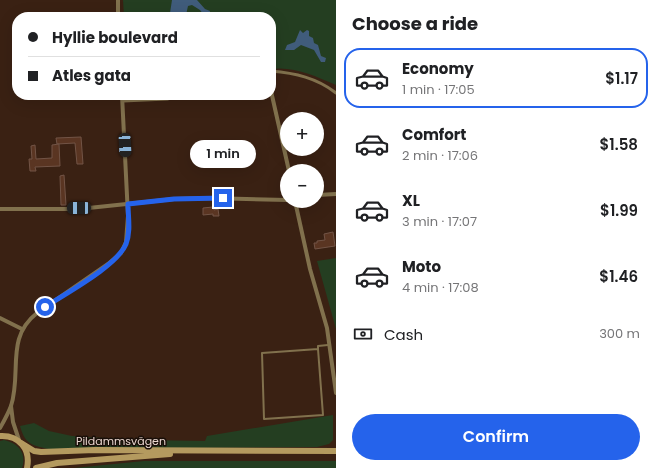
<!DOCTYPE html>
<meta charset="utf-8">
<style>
:root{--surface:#fff;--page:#f6f6f6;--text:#202124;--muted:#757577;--line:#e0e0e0;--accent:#2563eb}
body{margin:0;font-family:Poppins,sans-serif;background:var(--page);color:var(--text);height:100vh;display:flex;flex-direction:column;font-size:15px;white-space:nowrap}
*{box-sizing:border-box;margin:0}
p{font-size:13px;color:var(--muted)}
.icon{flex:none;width:22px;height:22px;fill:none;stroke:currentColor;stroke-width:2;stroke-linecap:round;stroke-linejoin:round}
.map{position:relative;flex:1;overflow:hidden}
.sheet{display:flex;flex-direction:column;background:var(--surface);width:320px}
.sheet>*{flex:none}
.guide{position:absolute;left:12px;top:12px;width:264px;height:88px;border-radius:16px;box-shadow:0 4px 16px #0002;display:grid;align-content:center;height:88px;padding:0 16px;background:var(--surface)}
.controls{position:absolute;left:280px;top:112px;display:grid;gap:8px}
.controls a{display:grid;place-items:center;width:44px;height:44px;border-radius:50%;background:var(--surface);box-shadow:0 4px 16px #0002;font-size:20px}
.end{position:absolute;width:18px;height:18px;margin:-9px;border:5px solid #2563eb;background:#fff;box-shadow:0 0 0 2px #fff}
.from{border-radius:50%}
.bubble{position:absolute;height:28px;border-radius:14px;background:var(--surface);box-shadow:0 4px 16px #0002;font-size:13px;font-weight:600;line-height:28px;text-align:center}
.car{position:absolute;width:12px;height:24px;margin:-12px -6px;border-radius:5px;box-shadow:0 0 3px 1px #0007;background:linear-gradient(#222 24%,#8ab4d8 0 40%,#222 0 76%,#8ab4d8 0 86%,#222 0)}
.guide b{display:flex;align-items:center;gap:14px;height:38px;font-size:15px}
.guide b+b{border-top:1px solid var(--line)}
.guide i{width:10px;height:10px;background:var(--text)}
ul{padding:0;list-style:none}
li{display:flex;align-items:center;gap:12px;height:60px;margin:0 8px 6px;padding:0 8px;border:2px solid transparent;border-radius:16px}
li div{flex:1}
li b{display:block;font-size:15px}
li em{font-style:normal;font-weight:600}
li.active{border-color:var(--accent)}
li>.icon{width:36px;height:36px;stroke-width:1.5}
h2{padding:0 16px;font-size:18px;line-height:48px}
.pay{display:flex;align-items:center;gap:10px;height:44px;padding:0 16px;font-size:15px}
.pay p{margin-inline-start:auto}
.button{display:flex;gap:8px;margin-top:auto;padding:8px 16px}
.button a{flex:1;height:46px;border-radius:24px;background:var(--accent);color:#fff;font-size:16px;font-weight:600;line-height:46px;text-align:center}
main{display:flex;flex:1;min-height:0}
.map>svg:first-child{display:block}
</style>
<main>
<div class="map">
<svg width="336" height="468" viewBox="0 0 336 468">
<rect width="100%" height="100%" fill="#3a2113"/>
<g fill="#243e21">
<path d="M123 0H336V85C315 76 294 66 271 69V17H124Z"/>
<path d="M336 258V329L317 261Z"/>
<path d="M333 415V440L329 444 317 447 48 449C31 445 25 444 20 426L34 423 49 431 72 436 138 440 205 441 207 436Z"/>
<path d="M4 440C18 443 27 453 22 468H0V441Z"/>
<path d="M144 461H336V468H74Z"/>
</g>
<g fill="#405c7b">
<path d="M172 0H197L205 9 210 11 209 16 204 15 200 10 192 5 188 6 186 15 181 17H166L170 13Z"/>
<path d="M300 30 303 33 307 30 309 31V36L313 38 314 43 318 45 321 56 326 58 325 62H321L314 50 301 45 294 50H285L287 45 295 42Z"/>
</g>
<g fill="#5a3522" stroke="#725446">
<path d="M81 137 83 164H77L75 143 57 144 56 138Z"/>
<path d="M59 144 60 166 35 167 36 171H30L29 159H32L31 146 35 145 36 159 52 158V145Z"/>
<path d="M64 175 66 205H61L60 176Z"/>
<path d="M213 207 214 210 218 209 219 216H213V214L203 215V208Z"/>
<path d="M333 232 335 246 315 249 314 243H317V241L325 240 324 234Z"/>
</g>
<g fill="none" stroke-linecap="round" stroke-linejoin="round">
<path stroke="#81714d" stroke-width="2" d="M318 349 262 353 264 419 323 415 318 349V346L328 345"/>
<g stroke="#81714d" stroke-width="3">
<path d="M271 71C295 73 317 78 336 93"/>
<path d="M123 101 167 99 186 95"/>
</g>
<g stroke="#81714d" stroke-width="4">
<path d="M118 0V17"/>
<path d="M271 91 289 171"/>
<path d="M317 195 336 194"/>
<path d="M295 201 310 269 327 328 336 393"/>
<path d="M0 209H79L174 199 208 198 287 200"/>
<path d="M0 318 22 329"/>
<path d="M11 406 13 422 19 440"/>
<path d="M0 428C4 421 8 414 11 406 22 372 5 338 37 313L108 264 121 253 126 242 128 216 122 95"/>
</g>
<g stroke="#b49a5f" stroke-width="6">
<path d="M0 436C19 435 31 449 27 468"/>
<path d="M21 443 34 451 41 452 95 450 336 451"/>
<path d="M36 468 57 463 170 454"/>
</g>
</g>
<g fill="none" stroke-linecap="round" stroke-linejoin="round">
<path stroke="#2563eb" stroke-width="5" d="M45 307C66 293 117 266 126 244 131 231 128 217 128 204L174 199 223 198"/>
</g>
<g text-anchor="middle" stroke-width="3" stroke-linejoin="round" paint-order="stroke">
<g font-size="11" fill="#e8d6ce" stroke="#190e08">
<text x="121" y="445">Pildammsvägen</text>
</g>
</g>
</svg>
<div class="controls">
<a>+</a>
<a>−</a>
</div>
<i class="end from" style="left:45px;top:307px"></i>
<i class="end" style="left:223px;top:198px"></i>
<div class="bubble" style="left:190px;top:140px;width:66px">1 min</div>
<i class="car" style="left:125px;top:145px;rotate:177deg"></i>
<i class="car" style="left:79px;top:208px;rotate:269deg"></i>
<div class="guide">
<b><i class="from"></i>Hyllie boulevard</b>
<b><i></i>Atles gata</b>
</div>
</div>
<section class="sheet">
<h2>Choose a ride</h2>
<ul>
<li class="active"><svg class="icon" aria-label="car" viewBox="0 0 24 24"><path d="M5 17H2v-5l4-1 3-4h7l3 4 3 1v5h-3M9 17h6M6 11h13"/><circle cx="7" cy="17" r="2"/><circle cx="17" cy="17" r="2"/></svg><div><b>Economy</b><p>1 min · 17:05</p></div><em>$1.17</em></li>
<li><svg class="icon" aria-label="car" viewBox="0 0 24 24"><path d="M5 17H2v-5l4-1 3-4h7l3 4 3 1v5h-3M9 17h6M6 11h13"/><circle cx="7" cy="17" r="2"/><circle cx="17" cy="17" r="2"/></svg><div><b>Comfort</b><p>2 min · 17:06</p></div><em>$1.58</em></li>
<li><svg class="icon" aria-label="car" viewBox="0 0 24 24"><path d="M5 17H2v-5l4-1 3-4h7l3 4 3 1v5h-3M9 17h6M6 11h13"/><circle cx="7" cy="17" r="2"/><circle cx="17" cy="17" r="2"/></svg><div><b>XL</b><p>3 min · 17:07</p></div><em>$1.99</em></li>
<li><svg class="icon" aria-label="car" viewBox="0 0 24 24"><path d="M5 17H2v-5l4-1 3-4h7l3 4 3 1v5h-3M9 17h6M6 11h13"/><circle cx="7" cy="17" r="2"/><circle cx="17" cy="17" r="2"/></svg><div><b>Moto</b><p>4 min · 17:08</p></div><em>$1.46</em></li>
</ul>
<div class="pay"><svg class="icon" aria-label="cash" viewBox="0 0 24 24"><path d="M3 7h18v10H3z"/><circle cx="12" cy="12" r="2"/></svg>Cash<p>300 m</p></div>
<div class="button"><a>Confirm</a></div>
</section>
</main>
